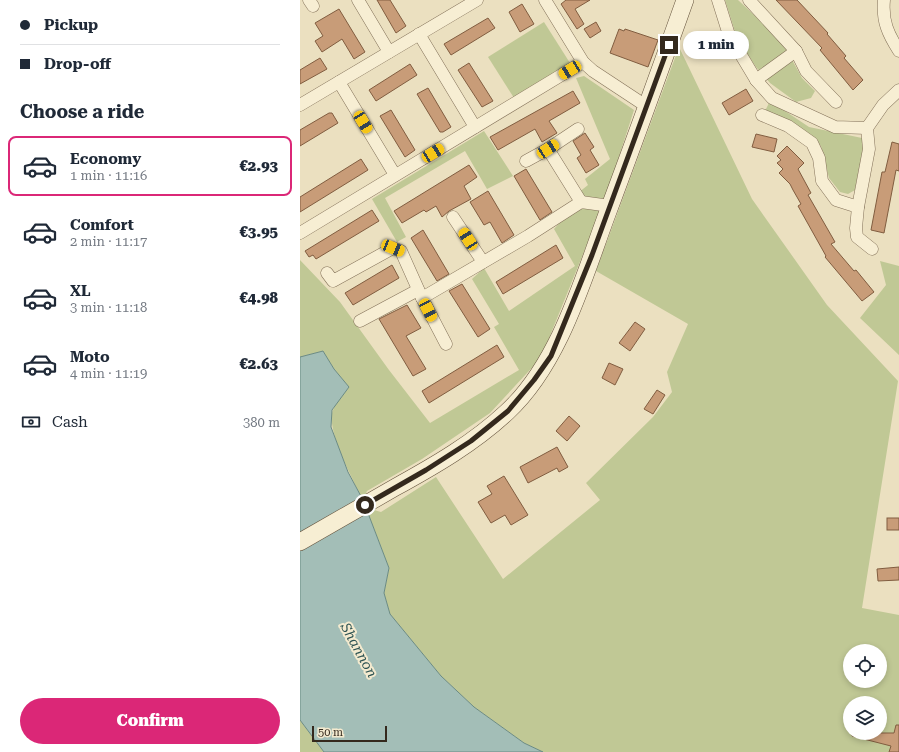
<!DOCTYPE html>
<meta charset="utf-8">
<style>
:root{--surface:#fff;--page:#f6f6f7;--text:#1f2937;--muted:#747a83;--line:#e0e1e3;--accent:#db2777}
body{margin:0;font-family:"Roboto Serif",serif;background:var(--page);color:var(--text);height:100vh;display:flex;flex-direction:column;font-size:15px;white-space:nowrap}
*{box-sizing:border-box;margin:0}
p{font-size:13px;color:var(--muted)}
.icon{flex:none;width:22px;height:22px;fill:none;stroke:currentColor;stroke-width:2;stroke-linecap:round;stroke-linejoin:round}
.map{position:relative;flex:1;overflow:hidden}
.side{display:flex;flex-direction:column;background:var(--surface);width:300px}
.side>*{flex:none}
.top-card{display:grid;align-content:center;height:88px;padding:0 20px;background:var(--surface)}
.tools{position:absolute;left:543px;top:644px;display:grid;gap:8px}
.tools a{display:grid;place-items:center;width:44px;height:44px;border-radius:50%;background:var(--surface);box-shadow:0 2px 6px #0003;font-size:20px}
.scale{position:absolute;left:12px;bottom:10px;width:75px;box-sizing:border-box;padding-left:4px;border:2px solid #34291d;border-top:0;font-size:11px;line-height:14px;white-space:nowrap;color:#34291d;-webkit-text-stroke:3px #f3eacf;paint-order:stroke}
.end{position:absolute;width:18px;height:18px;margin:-9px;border:5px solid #34291d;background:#fff;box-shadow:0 0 0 2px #fff}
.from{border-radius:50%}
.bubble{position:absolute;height:28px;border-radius:14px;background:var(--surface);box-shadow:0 2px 6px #0003;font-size:13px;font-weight:800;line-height:28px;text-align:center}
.car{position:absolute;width:12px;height:24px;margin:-12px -6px;border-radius:5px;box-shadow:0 0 3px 1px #0007;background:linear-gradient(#f5c518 24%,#345 0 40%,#f5c518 0 76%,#345 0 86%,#f5c518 0)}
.top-card b{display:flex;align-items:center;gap:14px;height:38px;font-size:15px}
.top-card b+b{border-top:1px solid var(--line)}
.top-card i{width:10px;height:10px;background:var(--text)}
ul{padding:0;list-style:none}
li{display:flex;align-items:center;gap:12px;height:60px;margin:0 8px 6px;padding:0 12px;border:2px solid transparent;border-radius:8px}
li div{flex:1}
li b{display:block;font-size:15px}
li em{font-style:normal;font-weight:800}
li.on{border-color:var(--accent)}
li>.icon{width:36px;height:36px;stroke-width:1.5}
h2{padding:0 20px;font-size:18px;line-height:48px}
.pay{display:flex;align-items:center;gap:10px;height:44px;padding:0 20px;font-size:15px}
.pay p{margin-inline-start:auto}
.primary-button{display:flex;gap:8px;margin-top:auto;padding:8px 20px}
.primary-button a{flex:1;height:46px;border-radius:24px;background:var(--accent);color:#fff;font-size:16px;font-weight:800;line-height:46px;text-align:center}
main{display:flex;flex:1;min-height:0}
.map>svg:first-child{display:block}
</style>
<main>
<section class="side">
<div class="top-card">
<b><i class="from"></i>Pickup</b>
<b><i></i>Drop-off</b>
</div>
<h2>Choose a ride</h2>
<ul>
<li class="on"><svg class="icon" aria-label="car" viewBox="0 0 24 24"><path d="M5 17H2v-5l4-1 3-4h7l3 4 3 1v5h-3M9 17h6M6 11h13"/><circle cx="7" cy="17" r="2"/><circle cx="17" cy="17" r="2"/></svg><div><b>Economy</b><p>1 min · 11:16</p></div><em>€2.93</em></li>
<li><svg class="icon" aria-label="car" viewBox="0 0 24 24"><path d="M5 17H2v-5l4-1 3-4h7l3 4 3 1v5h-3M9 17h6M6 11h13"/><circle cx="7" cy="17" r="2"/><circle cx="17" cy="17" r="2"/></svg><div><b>Comfort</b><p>2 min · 11:17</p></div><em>€3.95</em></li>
<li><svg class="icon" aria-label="car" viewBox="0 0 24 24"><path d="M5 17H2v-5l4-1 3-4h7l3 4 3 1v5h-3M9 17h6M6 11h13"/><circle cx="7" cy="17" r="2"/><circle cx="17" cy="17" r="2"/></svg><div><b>XL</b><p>3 min · 11:18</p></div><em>€4.98</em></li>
<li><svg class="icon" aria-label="car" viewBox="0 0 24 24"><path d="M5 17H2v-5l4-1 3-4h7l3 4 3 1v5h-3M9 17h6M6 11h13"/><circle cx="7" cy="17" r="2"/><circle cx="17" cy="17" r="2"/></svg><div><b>Moto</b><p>4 min · 11:19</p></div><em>€2.63</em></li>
</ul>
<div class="pay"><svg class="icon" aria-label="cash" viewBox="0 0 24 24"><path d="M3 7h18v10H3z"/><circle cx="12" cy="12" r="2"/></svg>Cash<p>380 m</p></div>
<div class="primary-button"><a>Confirm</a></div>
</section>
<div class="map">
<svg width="599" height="752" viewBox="0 0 599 752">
<rect width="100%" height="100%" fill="#ebe0c0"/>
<g fill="#c0c895" fill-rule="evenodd">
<path d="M425 0H438L481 40 502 78 515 91 511 98 496 102 470 83 456 67 437 38Z"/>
<path d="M244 22 270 63 214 98 188 57Z"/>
<path d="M379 47 452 199 527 305 598 381 562 608 599 615V752H243L224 743 174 707 141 676 90 614 84 593 89 568 68 513 74 510 81 512 136 477 203 579 300 500 286 483 353 417 372 392 367 372 388 324 296 271ZM550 651H580V681H550ZM550 703H580V733H550Z"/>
<path d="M284 76 334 110 305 200 241 358 190 413 122 459 67 491 63 500C54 482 25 429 33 410 36 402 44 394 49 387L34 369 23 351 0 357V260L40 302 89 370 130 423 219 370 194 327 199 324 172 279 184 268 209 311 275 266 254 229 280 200 278 193 288 185 285 179 310 159 276 78Z"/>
<path d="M470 101 509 127 562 138 564 144 555 190 548 194 540 192 529 178 521 146 505 131 465 111Z"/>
<path d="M184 131 213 176 187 189 165 151 85 198 106 237 97 242 72 199Z"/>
<path d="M580 261 599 266V355L560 318 586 285Z"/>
<path d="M0 720 24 752H0Z"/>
</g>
<path fill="#a3beb7" stroke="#6b8b84" d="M23 351 34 369 49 387 32 410 31 427 48 472 63 500 89 568 84 593 90 614 141 676 174 707 224 743 243 752H24L0 720V357Z"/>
<g fill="#c89c78" stroke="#815d40">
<path d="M77 0H90L106 26 96 33Z"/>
<path d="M266 0H290L275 9 284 24 277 29 261 4Z"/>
<path d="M476 0H497L528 33 527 34 546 56 544 58 563 80 553 90 520 50 522 48Z"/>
<path d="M222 4 234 24 220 32 209 12Z"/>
<path d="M39 9 65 52 54 59 42 39 22 52 15 41 23 36 15 23Z"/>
<path d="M188 18 195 28 151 55 144 44Z"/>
<path d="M296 22 301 31 290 38 284 29Z"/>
<path d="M319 29 324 31 325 29 358 40 348 67 310 53Z"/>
<path d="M418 34 423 45 407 52 402 41Z"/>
<path d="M20 58 27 69 0 84V70Z"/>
<path d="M169 63 193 101 182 107 158 70Z"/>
<path d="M110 64 117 75 76 101 69 90Z"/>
<path d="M128 88 151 127 143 132H140L117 94Z"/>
<path d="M446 89 453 101 429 115 422 103Z"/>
<path d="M273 91 280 103 249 121 257 133 242 142 235 129 198 150 190 137Z"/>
<path d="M91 110 115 150 105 157 80 116Z"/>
<path d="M29 113H32L38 123 0 146V130Z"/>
<path d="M285 133 294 147 290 150 299 165 286 173 277 158 281 155 273 141Z"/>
<path d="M456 134 477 139 474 152 452 147Z"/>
<path d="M592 142 599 144V171L596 170 584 233 571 230 582 172H585Z"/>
<path d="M487 146 504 163 498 169 511 193 508 195 535 242 531 244 554 271 556 270 574 292 562 301 525 257 526 256 498 206 501 204 493 190 490 184 479 173 483 169 477 163 481 160 477 156Z"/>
<path d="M61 159 68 170 0 212V197Z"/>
<path d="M169 165 177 177 164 186 171 199 149 211 142 217 136 206 126 212 124 210 102 223 94 211Z"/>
<path d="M226 169 252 212 240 220 214 176Z"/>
<path d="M188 191 214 235 202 243 190 222 184 225 170 202Z"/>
<path d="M72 210 79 221 16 259 13 255 9 257 5 251Z"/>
<path d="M123 230 149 274 137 281 111 238Z"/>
<path d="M256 245 263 258 203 294 196 282Z"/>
<path d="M92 265 99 278 53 305 45 293Z"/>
<path d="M162 284 190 329 178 337 149 291Z"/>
<path d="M107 305 121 328 106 336 126 369 113 376 79 319Z"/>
<path d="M335 322 345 329 330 351 319 343Z"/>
<path d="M197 345 204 357 129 403 122 391Z"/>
<path d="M309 363 323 369 315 385 302 378Z"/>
<path d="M357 390 365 395 353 414 344 409Z"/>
<path d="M269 416 280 426 267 441 256 431Z"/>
<path d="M257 447 268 467 259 472 257 468 228 483 220 467Z"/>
<path d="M204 476 228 515 211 525 205 515 191 523 178 502 192 494 187 486Z"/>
<rect x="587" y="518" width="12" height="12"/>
<path d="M599 567V580L578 581 577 569Z"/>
<path d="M596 725H599V752H589L591 746 552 736V733H594Z"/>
</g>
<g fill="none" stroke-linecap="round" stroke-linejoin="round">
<g stroke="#837159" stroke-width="13">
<g id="street">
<path d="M9 0 13 6"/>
<path d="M58 0 89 52"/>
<path d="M245 0 283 62 293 71 340 102 347 105"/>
<path d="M418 0 429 35 456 80 472 98 535 127 567 128 583 105 599 90"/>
<path d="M449 0 496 51 456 80"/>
<path d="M584 0C582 21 588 34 599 51"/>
<path d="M119 34 175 127"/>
<path d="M496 51 506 71 536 102"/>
<path d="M39 82 95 175"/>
<path d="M0 105 177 0"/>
<path d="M462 115 488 126 512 143 519 158 522 181 536 200 558 207 569 149 567 128"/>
<path d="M278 129 248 149 281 202"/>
<path d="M226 161 248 149"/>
<path d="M558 207 556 228 557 237 572 249"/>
<path d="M153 217 183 262"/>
<path d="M0 233 283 62"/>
<path d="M27 273 33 281 93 248 101 251 122 298"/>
<path d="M60 321 118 290"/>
<path d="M146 344 122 298 228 236 281 202 310 206"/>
</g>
</g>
<g stroke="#65533d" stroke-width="18">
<path id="secondary" d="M0 542C31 524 63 506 94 488 134 466 174 443 207 412 259 364 282 282 306 217 333 145 359 73 385 0"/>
</g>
<use href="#street" stroke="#f7eed3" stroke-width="12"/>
<use href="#secondary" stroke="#f7eed3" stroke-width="17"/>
</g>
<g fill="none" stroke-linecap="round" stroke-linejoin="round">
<path stroke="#34291d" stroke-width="5" d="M65 505 126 470 171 441 208 411 234 380 251 356 292 255 369 45"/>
</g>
<g text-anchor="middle" stroke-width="4" stroke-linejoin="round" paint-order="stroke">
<g font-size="14" font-style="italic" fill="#2d5352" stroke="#f3eacf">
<text transform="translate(59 650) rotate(61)" y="5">Shannon</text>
</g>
</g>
</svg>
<div class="tools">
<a><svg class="icon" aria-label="locate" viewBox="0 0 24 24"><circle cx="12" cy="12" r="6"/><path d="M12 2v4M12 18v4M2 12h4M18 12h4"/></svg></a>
<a><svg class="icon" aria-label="layers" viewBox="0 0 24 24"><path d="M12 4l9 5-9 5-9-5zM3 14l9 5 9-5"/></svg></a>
</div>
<div class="scale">50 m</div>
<i class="end from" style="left:65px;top:505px"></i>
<i class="end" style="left:369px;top:45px"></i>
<div class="bubble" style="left:383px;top:31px;width:66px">1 min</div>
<i class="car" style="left:270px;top:70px;rotate:239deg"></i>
<i class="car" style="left:63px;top:122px;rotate:149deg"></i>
<i class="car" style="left:248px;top:149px;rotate:57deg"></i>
<i class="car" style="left:133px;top:153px;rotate:58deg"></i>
<i class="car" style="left:168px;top:239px;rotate:327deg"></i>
<i class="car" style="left:93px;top:248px;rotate:112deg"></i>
<i class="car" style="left:128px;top:310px;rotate:153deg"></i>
</div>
</main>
